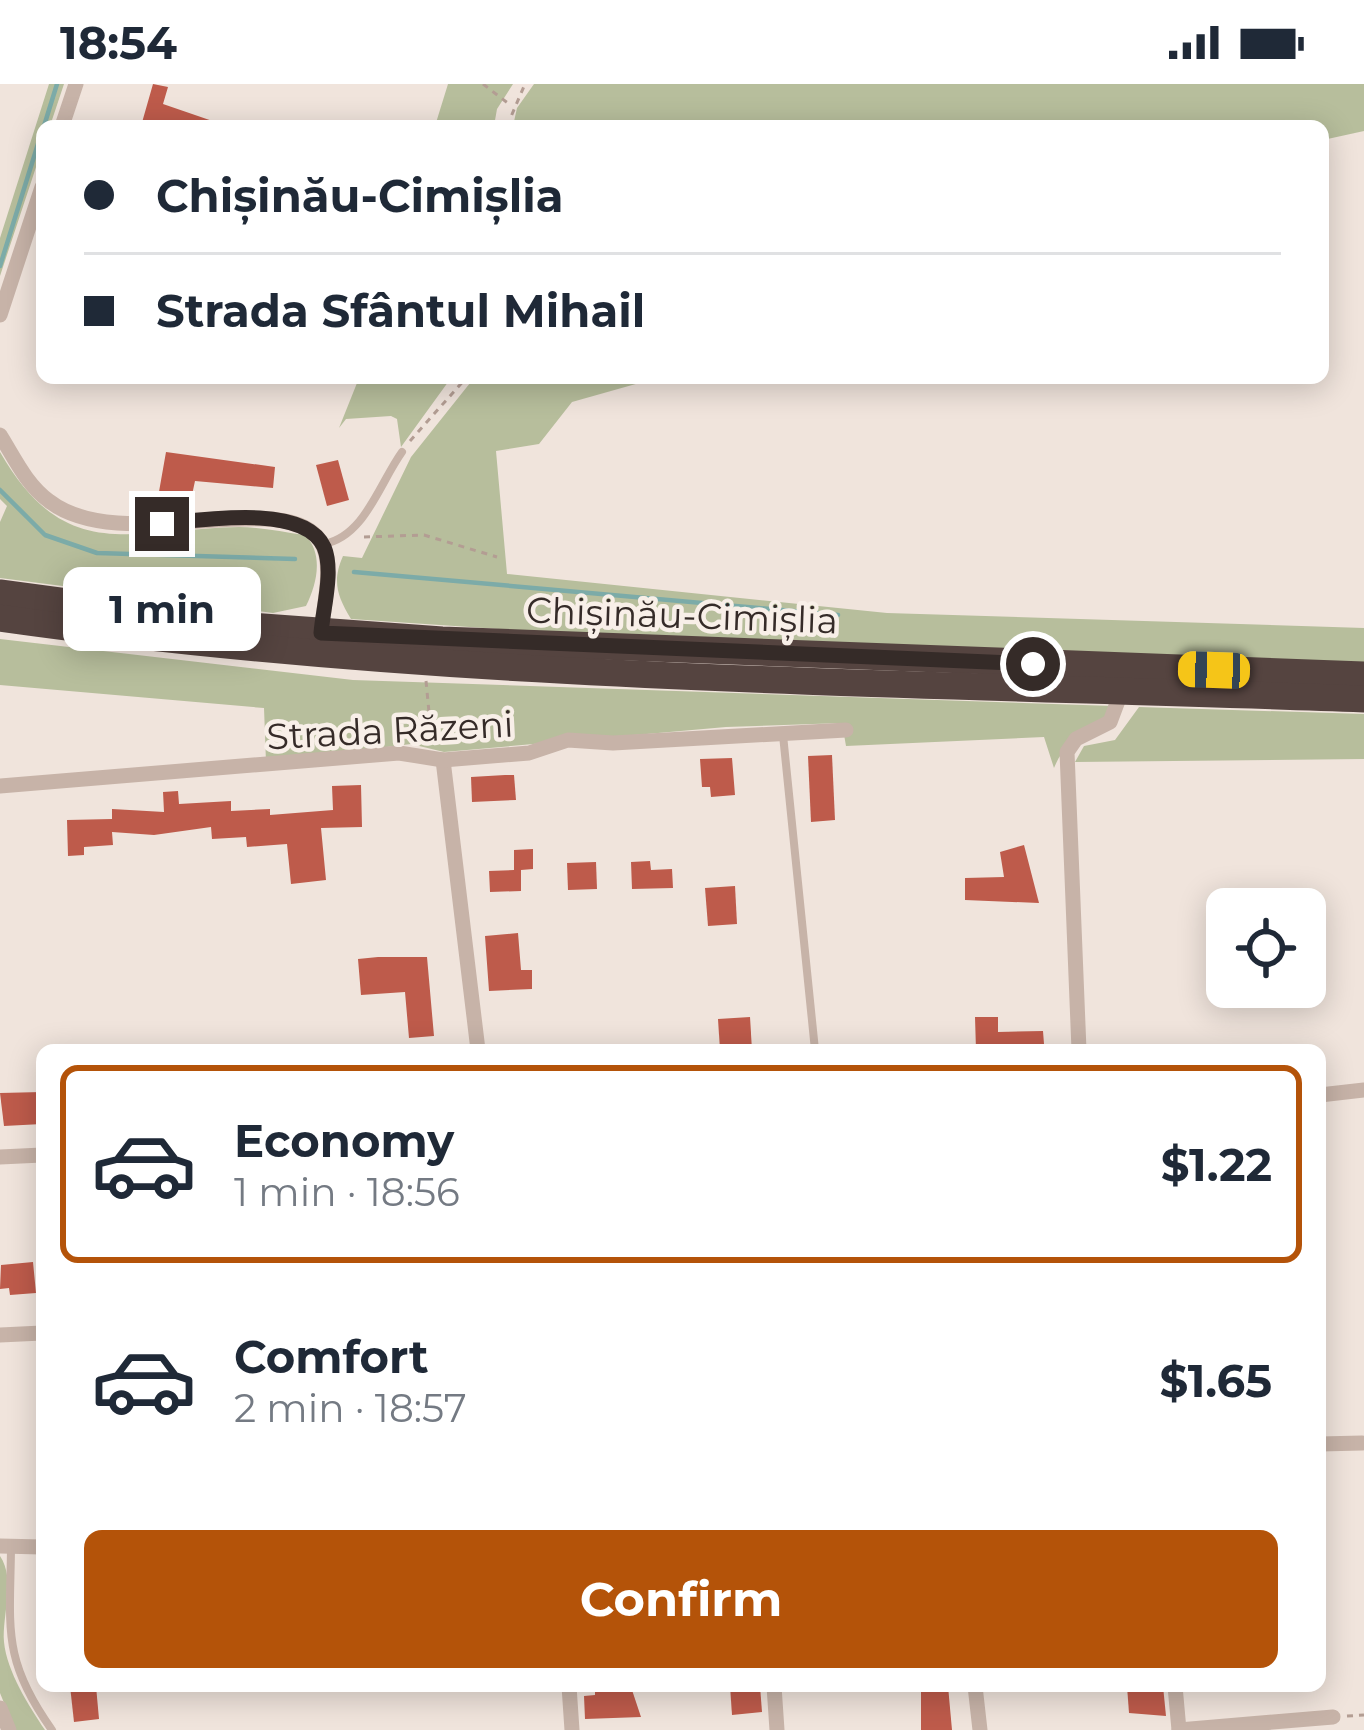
<!DOCTYPE html>
<meta charset="utf-8">
<style>
:root{--surface:#fff;--page:#f2f2f3;--text:#1f2937;--muted:#747a83;--line:#e0e1e3;--accent:#b45309}
body{margin:0;font-family:Montserrat,sans-serif;background:var(--page);color:var(--text);height:100vh;display:flex;flex-direction:column;font-size:45px;white-space:nowrap}
*{box-sizing:border-box;margin:0}
p{font-size:39px;color:var(--muted)}
.icon{flex:none;width:66px;height:66px;fill:none;stroke:currentColor;stroke-width:2;stroke-linecap:round;stroke-linejoin:round}
.map{position:relative;flex:1;overflow:hidden}
.sheet{position:absolute;left:36px;top:960px;width:1290px;height:648px;display:flex;flex-direction:column;background:var(--surface);border-radius:18px;box-shadow:0 6px 30px #0003}
.sheet>*{flex:none}
.top-card{position:absolute;left:36px;top:36px;width:1293px;height:264px;border-radius:18px;box-shadow:0 6px 30px #0003;display:grid;align-content:center;height:264px;padding:0 48px;background:var(--surface)}
.controls{position:absolute;left:1206px;top:804px;display:grid;gap:24px}
.controls a{display:grid;place-items:center;width:120px;height:120px;border-radius:18px;background:var(--surface);box-shadow:0 6px 30px #0003;font-size:60px}
.end{position:absolute;width:54px;height:54px;margin:-27px;border:15px solid #352b28;background:#fff;box-shadow:0 0 0 6px #fff}
.from{border-radius:50%}
.bubble{position:absolute;height:84px;border-radius:18px;background:var(--surface);box-shadow:0 6px 30px #0003;font-size:39px;font-weight:700;line-height:84px;text-align:center}
.car{position:absolute;width:36px;height:72px;margin:-36px -18px;border-radius:15px;box-shadow:0 0 9px 3px #0007;background:linear-gradient(#f5c518 24%,#345 0 40%,#f5c518 0 76%,#345 0 86%,#f5c518 0)}
.top-card b{display:flex;align-items:center;gap:42px;height:114px;font-size:45px}
.top-card b+b{border-top:3px solid var(--line)}
.top-card i{width:30px;height:30px;background:var(--text)}
ul{padding:21px 0 0;list-style:none}
li{display:flex;align-items:center;gap:36px;height:198px;margin:0 24px 18px;padding:0 24px;border:6px solid transparent;border-radius:18px}
li div{flex:1}
li b{display:block;font-size:45px}
li em{font-style:normal;font-weight:700}
li.on{border-color:var(--accent)}
li>.icon{width:108px;height:108px;stroke-width:1.5}
.primary-button{display:flex;gap:24px;margin-top:auto;padding:24px 48px}
.primary-button a{flex:1;height:138px;border-radius:18px;background:var(--accent);color:#fff;font-size:48px;font-weight:700;line-height:138px;text-align:center}
.status{display:flex;justify-content:space-between;align-items:center;height:84px;padding:0 60px;background:var(--surface);direction:ltr}
.status svg{height:33px;fill:currentColor}
.map>svg:first-child{display:block}
</style>
<div class="status"><b>18:54</b><svg viewBox="0 0 49 12"><path d="M0 12V9h3v3zM5 12V6h3v6zM10 12V3h3v9zM15 12V0h3v12zM26 1h20v11H26zM47 4h2v5h-2z"/></svg></div>
<div class="map">
<svg width="1364" height="1646" viewBox="0 0 1364 1646">
<rect width="100%" height="100%" fill="#f0e4dc"/>
<g fill="#b7be9c">
<path d="M49 0H64L50 42H42V65L0 192V154Z"/>
<path d="M448 0H513L497 25 494 42H435Z"/>
<path d="M534 0H1364V47L1323 56V42H513L517 24Z"/>
<path d="M359 294H451L401 363 397 335 391 332 346 335 339 344Z"/>
<path d="M474 294H657L572 318 539 360 496 367 507 490 887 529 1364 544V580L602 552 351 535C337 512 332 497 343 472L362 474 411 373Z"/>
<path d="M0 368C66 482 130 445 239 443 261 443 283 448 305 451 324 470 317 500 306 522L273 529 0 494V438L7 422 0 415Z"/>
<path d="M0 555 353 596 1113 622C1096 651 1068 649 1054 684L1044 653 846 662 842 639 726 643 444 668 411 660 266 678 264 624 0 601Z"/>
<path d="M1139 623 1364 630V675L1075 678 1084 662 1115 656Z"/>
<path d="M0 1472C16 1496 2 1531 4 1558 7 1588 29 1622 45 1646H15L0 1609Z"/>
</g>
<g fill="none" stroke-linecap="round" stroke-linejoin="round">
<g stroke="#7caba8" stroke-width="4.5">
<path d="M44 42 57 0"/>
<path d="M0 182 42 47"/>
<path d="M0 406 45 451 97 469 295 475"/>
<path d="M354 488 838 531"/>
</g>
</g>
<g fill="#be5b4b">
<path d="M153 0 168 3 163 20 227 42H141Z"/>
<path d="M166 368 275 383 273 404 195 397 192 411 181 409 179 422 157 419Z"/>
<path d="M338 376 349 416 327 422 316 381Z"/>
<path d="M832 671 835 736 811 738 808 672Z"/>
<path d="M732 674 735 711 711 713 710 703H702L700 675Z"/>
<path d="M505 691H514L516 716 472 718 471 693Z"/>
<path d="M361 701 362 743 321 744 326 796 291 800 287 760 247 763 246 753 212 755 211 743 154 751 112 748 113 761 84 763V771L68 772 67 736 112 735V725L164 728 163 708 178 707 179 720 231 717V727L270 725V731L333 726 332 702Z"/>
<path d="M1024 761 1039 819 965 816V794L1004 793 1000 768Z"/>
<path d="M533 765V785L521 786V807L490 808 489 787 514 786V766Z"/>
<path d="M650 777 651 786 672 785 673 804 632 805 631 778Z"/>
<path d="M596 778 597 805 568 806 567 779Z"/>
<path d="M735 802 737 840 708 842 705 804Z"/>
<path d="M518 849 521 886H532V905L489 907 485 852Z"/>
<path d="M378 873H427L434 952 409 954 405 908 361 911 358 875Z"/>
<path d="M750 933 752 966H720L718 935Z"/>
<path d="M975 933H998V948L1043 947 1044 960 976 966Z"/>
<path d="M42 1008V1040L4 1042 0 1009Z"/>
<path d="M33 1178 36 1209 10 1211 9 1204 0 1205 1 1181Z"/>
<path d="M70 1602H96L99 1635 74 1638Z"/>
<path d="M730 1602H760L762 1628 732 1631Z"/>
<path d="M921 1602H948L952 1646H921Z"/>
<path d="M1127 1602H1163L1166 1632 1129 1629Z"/>
<path d="M631 1603 641 1633 585 1635 584 1612 595 1611V1606Z"/>
</g>
<g fill="none" stroke-linecap="round" stroke-linejoin="round">
<g stroke="#b39d93" stroke-width="3" stroke-dasharray="6 6" stroke-linecap="butt">
<path d="M483 0 509 20"/>
<path d="M507 42 525 0"/>
<path d="M410 357 466 294"/>
<path d="M364 453 424 451 497 473"/>
<path d="M426 597 432 659"/>
<path d="M1347 1632 1364 1631"/>
</g>
<g stroke="#c7b3a8" stroke-width="8">
<path d="M324 460C365 452 379 400 402 368"/>
<path d="M783 651 815 966"/>
<path d="M11 1465C10 1545 2 1576 52 1646"/>
</g>
<g stroke="#c7b3a8" stroke-width="15">
<path d="M62 42 76 0"/>
<path d="M0 231 42 103"/>
<path d="M0 351C15 375 26 400 49 417 121 473 286 401 321 458 335 481 323 523 321 549"/>
<path d="M443 676 478 966"/>
<path d="M0 702 399 669 443 676 529 669 568 656 613 659 846 646"/>
<path d="M1079 966 1067 668 1076 655 1110 638 1122 606"/>
<path d="M1320 1011 1364 1006"/>
<path d="M0 1073 42 1071"/>
<path d="M0 1251 42 1249"/>
<path d="M1320 1360 1362 1359"/>
<path d="M0 1462 42 1463"/>
<path d="M569 1602 572 1646"/>
<path d="M774 1602 777 1646"/>
<path d="M975 1602 980 1646"/>
<path d="M1175 1602 1179 1646"/>
<path d="M0 1624 9 1646"/>
<path d="M1179 1646 1333 1633"/>
</g>
<g stroke="#554440" stroke-width="27">
<path d="M0 509 238 541 442 556 1364 591"/>
<path d="M0 534C452 598 909 598 1364 615"/>
</g>
</g>
<g fill="none" stroke-linecap="round" stroke-linejoin="round">
<path stroke="#352b28" stroke-width="15" d="M162 440C201 436 304 419 324 463 334 487 323 524 321 549L1033 580"/>
</g>
<g text-anchor="middle" stroke-width="9" stroke-linejoin="round" paint-order="stroke">
<g font-size="36" fill="#352b28" stroke="#f8efe8">
<text transform="translate(682 531) rotate(2)" y="13">Chișinău-Cimișlia</text>
<text transform="translate(390 646) rotate(-3)" y="13">Strada Răzeni</text>
</g>
</g>
</svg>
<div class="controls">
<a><svg class="icon" aria-label="locate" viewBox="0 0 24 24"><circle cx="12" cy="12" r="6"/><path d="M12 2v4M12 18v4M2 12h4M18 12h4"/></svg></a>
</div>
<i class="end from" style="left:1033px;top:580px"></i>
<i class="end" style="left:162px;top:440px"></i>
<div class="bubble" style="left:63px;top:483px;width:198px">1 min</div>
<i class="car" style="left:1214px;top:586px;rotate:272deg"></i>
<div class="top-card">
<b><i class="from"></i>Chișinău-Cimișlia</b>
<b><i></i>Strada Sfântul Mihail</b>
</div>
<section class="sheet">
<ul>
<li class="on"><svg class="icon" aria-label="car" viewBox="0 0 24 24"><path d="M5 17H2v-5l4-1 3-4h7l3 4 3 1v5h-3M9 17h6M6 11h13"/><circle cx="7" cy="17" r="2"/><circle cx="17" cy="17" r="2"/></svg><div><b>Economy</b><p>1 min · 18:56</p></div><em>$1.22</em></li>
<li><svg class="icon" aria-label="car" viewBox="0 0 24 24"><path d="M5 17H2v-5l4-1 3-4h7l3 4 3 1v5h-3M9 17h6M6 11h13"/><circle cx="7" cy="17" r="2"/><circle cx="17" cy="17" r="2"/></svg><div><b>Comfort</b><p>2 min · 18:57</p></div><em>$1.65</em></li>
</ul>
<div class="primary-button"><a>Confirm</a></div>
</section>
</div>
